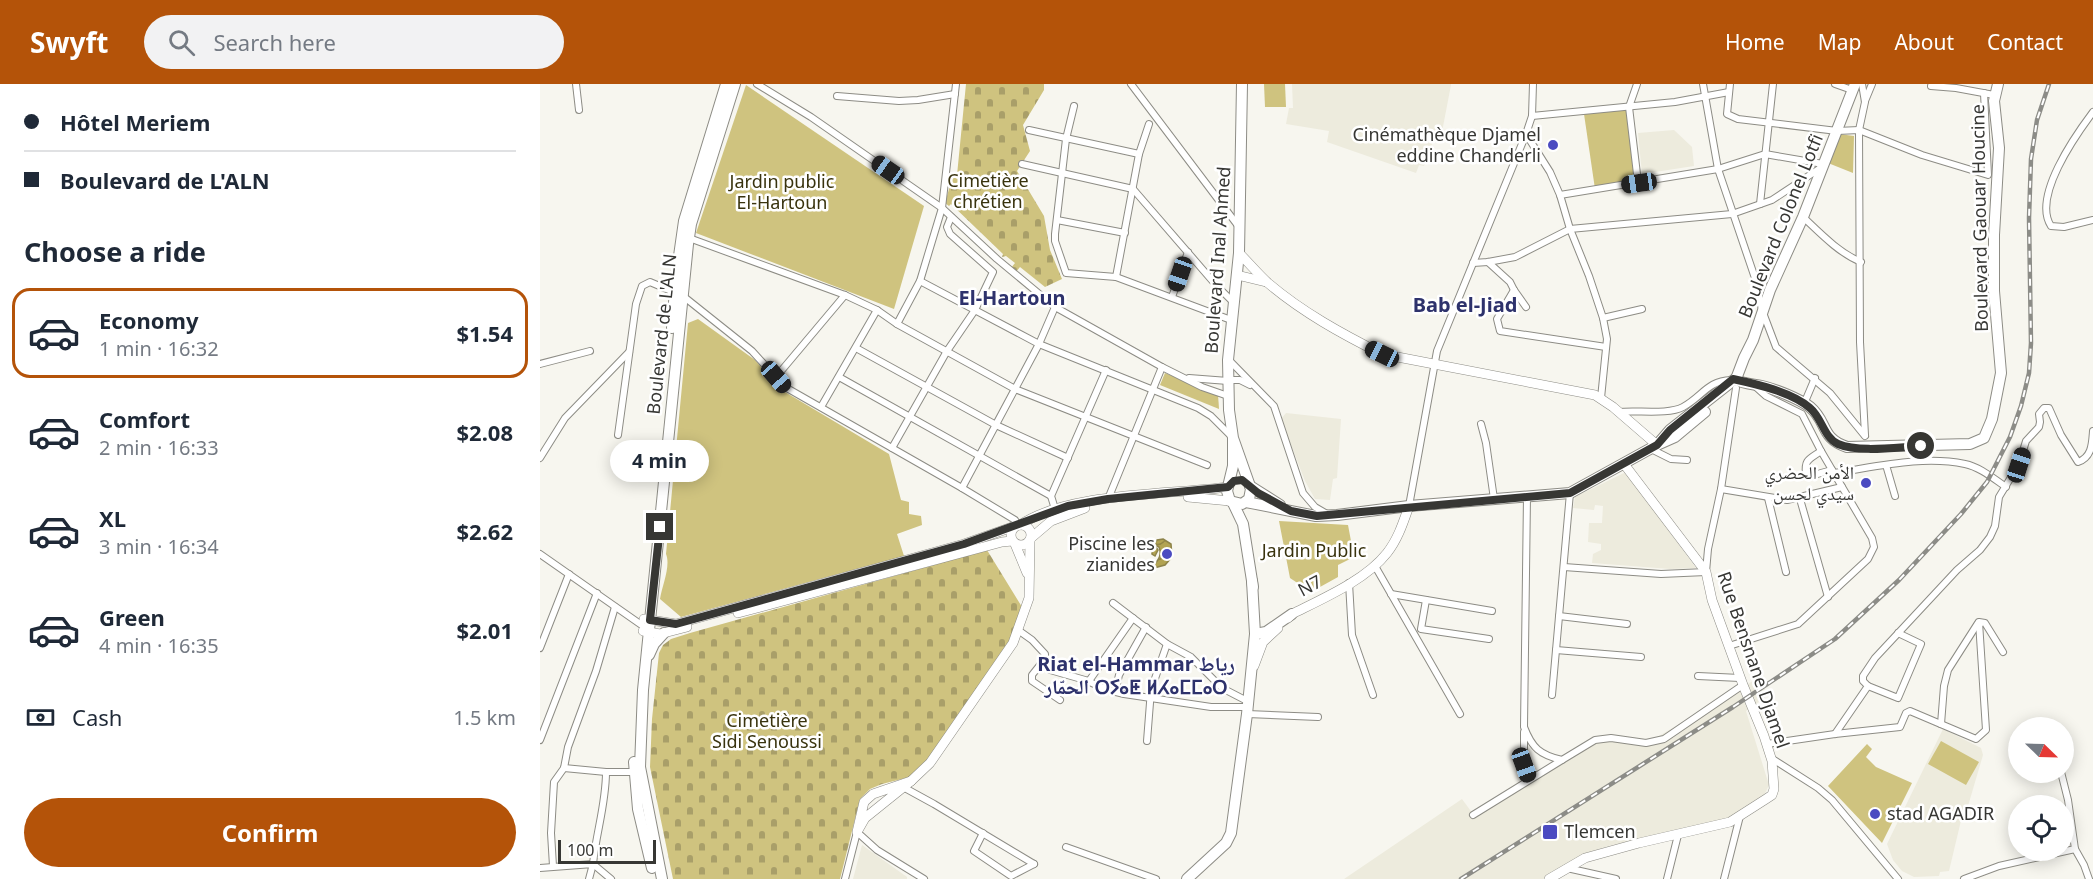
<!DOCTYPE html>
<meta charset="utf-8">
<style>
:root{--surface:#fff;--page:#f2f2f3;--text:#1f2937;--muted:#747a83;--line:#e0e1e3;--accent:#b45309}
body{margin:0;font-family:"Noto Sans","Noto Naskh Arabic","Noto Sans Tifinagh",sans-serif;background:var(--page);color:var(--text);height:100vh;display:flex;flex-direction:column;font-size:22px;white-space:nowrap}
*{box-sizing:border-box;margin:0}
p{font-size:20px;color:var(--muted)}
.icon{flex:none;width:33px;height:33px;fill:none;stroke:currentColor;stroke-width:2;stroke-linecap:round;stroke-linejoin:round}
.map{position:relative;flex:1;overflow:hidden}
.sheet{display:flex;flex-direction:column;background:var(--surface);width:540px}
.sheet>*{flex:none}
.hud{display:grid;align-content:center;height:132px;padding:0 24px;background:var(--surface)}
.needle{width:39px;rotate:113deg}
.fabs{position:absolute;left:1468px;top:633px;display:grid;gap:12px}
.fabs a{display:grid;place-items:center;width:66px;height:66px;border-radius:50%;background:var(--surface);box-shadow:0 3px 15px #0003;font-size:30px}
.scale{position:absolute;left:18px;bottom:15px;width:98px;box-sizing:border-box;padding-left:6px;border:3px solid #373734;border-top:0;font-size:16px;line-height:21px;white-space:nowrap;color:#373734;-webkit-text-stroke:4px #fff;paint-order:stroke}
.end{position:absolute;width:27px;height:27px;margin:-14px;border:8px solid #373734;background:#fff;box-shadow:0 0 0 3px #fff}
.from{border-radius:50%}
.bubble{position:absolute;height:42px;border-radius:21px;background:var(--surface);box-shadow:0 3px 15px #0003;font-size:20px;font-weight:700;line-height:42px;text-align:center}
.car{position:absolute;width:18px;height:36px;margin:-18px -9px;border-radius:8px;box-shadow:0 0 4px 2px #0007;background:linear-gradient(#222 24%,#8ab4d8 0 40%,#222 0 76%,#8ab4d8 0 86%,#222 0)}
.hud b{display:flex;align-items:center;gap:21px;height:57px;font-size:22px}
.hud b+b{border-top:2px solid var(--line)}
.hud i{width:15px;height:15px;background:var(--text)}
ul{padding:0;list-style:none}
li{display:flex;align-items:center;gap:18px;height:90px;margin:0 12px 9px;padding:0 12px;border:3px solid transparent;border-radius:18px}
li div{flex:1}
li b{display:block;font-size:22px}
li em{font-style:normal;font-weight:700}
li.active{border-color:var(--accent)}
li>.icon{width:54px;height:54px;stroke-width:1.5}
h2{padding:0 24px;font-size:27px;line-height:72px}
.pay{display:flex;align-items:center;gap:15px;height:66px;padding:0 24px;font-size:22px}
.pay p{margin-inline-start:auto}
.action{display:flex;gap:12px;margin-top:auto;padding:12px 24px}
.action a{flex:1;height:69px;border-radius:36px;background:var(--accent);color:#fff;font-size:24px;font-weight:700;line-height:69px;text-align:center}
header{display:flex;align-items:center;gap:36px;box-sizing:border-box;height:84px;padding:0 30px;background:var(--accent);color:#fff}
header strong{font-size:28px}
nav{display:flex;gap:33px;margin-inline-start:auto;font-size:21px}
.search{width:420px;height:54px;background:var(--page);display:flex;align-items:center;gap:15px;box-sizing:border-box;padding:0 21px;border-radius:33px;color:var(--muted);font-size:22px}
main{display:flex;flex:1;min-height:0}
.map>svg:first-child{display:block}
</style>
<header>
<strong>Swyft</strong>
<div class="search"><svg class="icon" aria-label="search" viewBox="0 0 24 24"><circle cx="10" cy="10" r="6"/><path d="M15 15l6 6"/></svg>Search here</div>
<nav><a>Home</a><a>Map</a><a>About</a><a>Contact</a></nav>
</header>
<main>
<section class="sheet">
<div class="hud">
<b><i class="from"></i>Hôtel Meriem</b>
<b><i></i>Boulevard de L'ALN</b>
</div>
<h2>Choose a ride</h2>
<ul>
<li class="active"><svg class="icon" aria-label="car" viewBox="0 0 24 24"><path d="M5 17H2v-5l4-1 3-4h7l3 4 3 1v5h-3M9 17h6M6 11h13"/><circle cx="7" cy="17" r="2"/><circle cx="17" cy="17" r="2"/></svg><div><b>Economy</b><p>1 min · 16:32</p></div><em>$1.54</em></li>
<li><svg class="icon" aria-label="car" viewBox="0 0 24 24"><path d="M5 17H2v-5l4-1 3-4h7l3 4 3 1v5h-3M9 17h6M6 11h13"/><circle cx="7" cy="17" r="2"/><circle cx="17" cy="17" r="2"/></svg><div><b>Comfort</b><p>2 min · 16:33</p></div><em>$2.08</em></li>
<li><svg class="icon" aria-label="car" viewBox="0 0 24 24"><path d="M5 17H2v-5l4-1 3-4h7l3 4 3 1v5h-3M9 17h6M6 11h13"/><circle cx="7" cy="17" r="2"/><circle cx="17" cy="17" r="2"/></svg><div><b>XL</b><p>3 min · 16:34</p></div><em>$2.62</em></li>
<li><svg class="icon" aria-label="car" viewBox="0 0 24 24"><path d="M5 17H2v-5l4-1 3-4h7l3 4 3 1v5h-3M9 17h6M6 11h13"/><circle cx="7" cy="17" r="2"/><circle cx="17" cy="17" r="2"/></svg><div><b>Green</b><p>4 min · 16:35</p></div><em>$2.01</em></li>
</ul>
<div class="pay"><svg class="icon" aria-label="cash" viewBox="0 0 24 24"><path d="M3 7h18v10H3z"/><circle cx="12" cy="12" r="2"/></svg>Cash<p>1.5 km</p></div>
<div class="action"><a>Confirm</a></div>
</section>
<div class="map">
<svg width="1553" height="795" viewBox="0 0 1553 795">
<defs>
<pattern id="cemetery-stones" width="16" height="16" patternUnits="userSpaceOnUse" patternTransform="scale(1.5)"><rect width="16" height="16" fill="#cfc37f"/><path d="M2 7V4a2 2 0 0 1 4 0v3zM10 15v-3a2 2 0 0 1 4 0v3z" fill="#a99f69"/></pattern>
<pattern id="water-waves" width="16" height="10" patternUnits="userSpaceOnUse" patternTransform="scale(1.5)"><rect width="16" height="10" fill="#b2a352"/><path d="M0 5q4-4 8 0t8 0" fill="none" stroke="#928645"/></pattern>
</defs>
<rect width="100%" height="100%" fill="#f7f6ef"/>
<g fill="#edebdd">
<path d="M752 0H911V1L901 53 895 52 884 82 879 81 876 89 787 58 789 47 746 40 749 24H753Z"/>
<path d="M1134 46 1152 63 1154 82 1102 90 1098 49Z"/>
<path d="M746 329 801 335 797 394 793 395 790 416 775 415 765 397 741 335Z"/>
<path d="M1086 388 1156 484 1130 485 1052 479 1053 470 1061 466V460L1048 458 1049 439H1062L1063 422 1055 421 1054 426 1033 424 1035 413Z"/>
<path d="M1218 594 1228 611 1206 627 1229 701 1222 716 1187 736 1072 761 1043 770 1004 795H804L922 715 933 730 1055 656 1107 659Z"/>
<path d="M1403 645 1441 664 1443 671 1428 722 1424 724 1409 787 1400 788 1399 792 1374 793 1362 787 1353 776 1347 760Z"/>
<path d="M322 761 367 793V795H313Z"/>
</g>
<g fill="url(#cemetery-stones)">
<path d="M426 0H504V6L483 41 490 67 477 87 504 132 510 166 522 195 505 203 480 183 476 188 471 184 475 179 466 172 462 173 463 170 411 120 409 122 405 119 413 91H417Z"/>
<path d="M447 466 482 523 469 557 387 676 370 693 342 700 330 705 320 715 300 795H133L110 683 112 635 119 569 123 561 131 555 150 549Z"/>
</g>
<g fill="#cfc37f">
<path d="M724 0H745L746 23H725Z"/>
<path d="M206 1 384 122 354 225 156 149Z"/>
<path d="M1091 23 1101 98 1055 105 1044 30Z"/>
<path d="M1299 50 1314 52 1313 89 1288 79Z"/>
<path d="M158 235 215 276 240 305 349 370 361 416 369 418V430L381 432 382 441 357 450 364 472 141 533 120 515C122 502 131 482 126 470L148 239Z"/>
<path d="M625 289 678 310 679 325 620 301Z"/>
<path d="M739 437 808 441 814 473 798 481V493L771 508 750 494Z"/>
<path d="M1401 657 1439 678 1426 701 1388 680Z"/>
<path d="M1327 660 1332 665 1326 673 1336 683 1372 699 1342 759 1288 702Z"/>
</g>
<path fill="url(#water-waves)" stroke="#8d8349" stroke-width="1.5" d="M623 455 631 460 632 473 625 481 614 484V481C619 475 622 471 619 463L614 460 618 466 615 472 612 470V463L617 456Z"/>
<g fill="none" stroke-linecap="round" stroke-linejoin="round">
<g stroke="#8d8c85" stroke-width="8">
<g id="street">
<path d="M36 0 39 26"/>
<path d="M217 0 271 33 402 124 457 175 515 223 622 283 662 303 688 312"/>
<path d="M591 0 699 143"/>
<path d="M1097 0 1089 23 1097 90"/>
<path d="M1163 0 1178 85 1216 197 1222 226 1236 263 1290 309 1325 352"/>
<path d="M1190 0 1187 30 1198 35 1297 47 1319 46 1382 71 1448 91 1444 9"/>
<path d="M1295 0 1312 6"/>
<path d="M1322 0 1325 18 1319 46 1320 258 1325 351"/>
<path d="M1391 2 1416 4 1454 11"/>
<path d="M297 12 359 17 378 16 415 10"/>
<path d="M1325 17 1332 0"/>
<path d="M534 22 526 55 515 150V157L526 189 576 193 691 236"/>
<path d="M1553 28C1535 52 1492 113 1511 142L1524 143 1553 136"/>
<path d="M992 32 1135 18 1189 8"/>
<path d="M489 46 599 70"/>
<path d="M986 50 1010 88 1020 111 1030 145 1049 192 1063 234 1067 255 1061 314"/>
<path d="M482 80 593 105 676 201 693 218"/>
<path d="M1020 111 1178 85 1225 70 1283 80"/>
<path d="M1220 120 1233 0"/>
<path d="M1263 133C1280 149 1299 169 1321 178"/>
<path d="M517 136 585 149"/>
<path d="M149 154 305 211 337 226 357 240 475 305 667 381"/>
<path d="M948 178 970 198 974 206 986 223"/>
<path d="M933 179 948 178 975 173 1030 145 1192 130 1232 116 1279 85"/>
<path d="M576 193 599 70 609 40"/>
<path d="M380 197 499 260 658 324 671 332 693 354"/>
<path d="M974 206 957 235 960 247 1066 263"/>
<path d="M632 213 648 168"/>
<path d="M1063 234 1102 225"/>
<path d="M357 240 380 197 402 124 416 0"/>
<path d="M316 264 456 341 528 374"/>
<path d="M689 276 734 322 763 409 775 423 787 430"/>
<path d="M0 280 50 267"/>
<path d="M236 293 305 211"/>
<path d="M299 293 511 412"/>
<path d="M649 294 688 297"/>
<path d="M688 296H700L710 301"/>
<path d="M1264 320 1275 294"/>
<path d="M281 323 337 226"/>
<path d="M1079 328C1097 326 1128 331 1143 323 1163 312 1167 297 1191 296"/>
<path d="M941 340 946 359 954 415"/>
<path d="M78 351 96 220 102 202 110 198 143 212 212 267 245 303 422 404 475 436 478 441"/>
<path d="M352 364 407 267 435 226 453 188 410 150 407 143 411 133"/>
<path d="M1111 365 1131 375 1147 376"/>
<path d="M1281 367C1270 375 1264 375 1266 390L1270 392 1292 386"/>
<path d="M0 374 25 334 89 268"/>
<path d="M1346 381 1355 412"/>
<path d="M1294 389C1336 383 1382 371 1425 380 1440 383 1454 395 1466 403"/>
<path d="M422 404 499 260 515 223"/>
<path d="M1181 405 1247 416 1302 403"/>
<path d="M987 412 984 643C992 664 1000 671 1022 676L1055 656 1071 654 1106 659 1124 655 1203 601"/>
<path d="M1228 414 1246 488"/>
<path d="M568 415 622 283"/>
<path d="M1260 415 1288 513"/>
<path d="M869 422 897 267 986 50 992 32 993 0"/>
<path d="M515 425 511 412 566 286"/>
<path d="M0 470 103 542"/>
<path d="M835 482 920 630"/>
<path d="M1024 483 1121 490 1166 488 1168 465 1181 405 1196 304"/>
<path d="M809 499 812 551 833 611"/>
<path d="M851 510 952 527"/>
<path d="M886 516 881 545 949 555"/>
<path d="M573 519 627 560 651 573 682 604 709 618"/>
<path d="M1019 532 1087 540"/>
<path d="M478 546 492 556 505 570V575L500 581 510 586 545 596 568 606 584 610 671 623H708"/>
<path d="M1189 562 1258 540 1328 475 1334 463 1332 454 1281 367 1262 330 1226 312 1216 303"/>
<path d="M0 564 29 490"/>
<path d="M1016 566 1101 573"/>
<path d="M500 581 492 591V597L520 616"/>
<path d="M1158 592 1200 594"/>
<path d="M549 597 593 534"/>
<path d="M1328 602 1358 614 1381 560 1358 549"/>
<path d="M575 608 579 591 606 543"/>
<path d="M1012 611 1030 409"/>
<path d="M707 630 778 633"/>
<path d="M1401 640 1404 602 1408 586 1438 539"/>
<path d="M984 648V681L989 695"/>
<path d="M1295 650 1328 602 1323 597V592L1335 574 1417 486 1440 466 1450 453 1455 442 1459 413 1479 380 1486 357 1499 343 1500 338 1499 330 1504 324H1509L1521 351 1538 378C1552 373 1552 360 1553 347"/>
<path d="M0 656 57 509"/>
<path d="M607 657 611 606 627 560"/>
<path d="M1227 660 1295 650 1360 643 1366 629 1370 627 1436 655 1446 646 1439 538 1445 539 1463 568"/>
<path d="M1231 674 1278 704 1292 716 1358 795"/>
<path d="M24 684 66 688H94"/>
<path d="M66 688C66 720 56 749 53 780L71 795"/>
<path d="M363 703 394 720 494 780"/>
<path d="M933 731 1022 676"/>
<path d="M443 749 434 767 471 792 494 780"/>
<path d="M526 763 616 795"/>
<path d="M1535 765 1544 781 1549 795"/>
<path d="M13 782 11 749 14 698 24 684 28 663 56 587 75 523"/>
<path d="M0 784 53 780 49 795"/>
<path d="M1027 784 1076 795"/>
<path d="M305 795 317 748 337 766 384 795"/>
<path d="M1127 795 1138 751"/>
<path d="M1184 795 1200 732"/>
<path d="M1424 795 1459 782 1535 765 1528 716 1521 688"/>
</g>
</g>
<g stroke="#8d8c85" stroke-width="10">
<g id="secondary">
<path d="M699 169C709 179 718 190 728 199 762 228 802 250 842 270L1055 311 1073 323 1117 361"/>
<path d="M697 191 726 198"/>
<path d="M648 413 690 417"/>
<circle cx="481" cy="451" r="10"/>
<path d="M480 441C529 408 629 411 688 403"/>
<path d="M491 454 511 437 545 424"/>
<path d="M475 460 487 489"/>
<path d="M198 529 462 458 472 457"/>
<path d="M748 534 752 530C782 515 826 496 847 469 858 455 863 439 869 422"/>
<path d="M104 535 136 540 424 460 475 442"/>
<path d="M103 547 120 550 147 543"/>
<path d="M714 582 723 558 738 544"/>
<path d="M371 697 390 679 473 559 489 514 490 456"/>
<path d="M371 697 325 734 317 748 324 718 333 710Z"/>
<path d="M1009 795 1045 774 1099 759 1190 738 1226 715 1232 711 1234 705 1232 677 1224 652 1203 601 1172 516 1166 488 1084 380"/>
</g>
</g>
<g stroke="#8d8c85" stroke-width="12">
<g id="primary">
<path d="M132 244 136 193 144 137 186 0"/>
<path d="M1196 295 1204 274 1213 256 1230 206 1263 133 1315 0"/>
<path d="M693 354 711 405 709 415 702 420 690 417 687 407 693 382V354L689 326 688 276 699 169 702 0"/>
<path d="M1117 361 1130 346 1195 295C1203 300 1213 300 1222 302 1235 305 1260 315 1270 323 1288 338 1280 354 1307 363L1430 360 1444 354 1452 335 1461 289 1454 207V151L1459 64 1454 17 1458 0"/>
<path d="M710 402 740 421"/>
<path d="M706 418 776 432 797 431 869 422 1030 409 1117 361 1135 353 1165 328"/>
<path d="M693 419 703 440 713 503"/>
<path d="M715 550 726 548 752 530"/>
<path d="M109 571 114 560 124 549"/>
<path d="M94 678 98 725 112 784"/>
<path d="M122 795 100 683 103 606 148 160 151 140 195 0"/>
<path d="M647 795 686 759 691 749 707 630 715 550 712 497"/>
</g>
</g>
<use href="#street" stroke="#fff" stroke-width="6"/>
<use href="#secondary" stroke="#fff" stroke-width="9"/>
<use href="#primary" stroke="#fff" stroke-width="10"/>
<g stroke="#8c8c87" stroke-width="4.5">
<path id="rail" d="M921 795 1193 623 1295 555 1359 496 1421 430 1447 398 1470 353 1481 322 1489 289 1491 259 1489 134 1491 75 1497 36 1509 0"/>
</g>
<use href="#rail" stroke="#fff" stroke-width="2" stroke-dasharray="7" stroke-linecap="butt"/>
</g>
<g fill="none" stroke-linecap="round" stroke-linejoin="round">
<path stroke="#373734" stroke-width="8" d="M120 443 110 536 136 540 424 460 528 422 568 415 688 403 694 397 702 396 718 409 751 427 777 432 1030 409 1117 361 1130 346 1193 295C1216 300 1252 308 1270 324 1282 334 1284 354 1298 360 1319 369 1358 363 1381 362"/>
</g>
<g fill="#4b4bc1" stroke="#fff" stroke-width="2">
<circle cx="1013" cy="61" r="6"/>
<circle cx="1326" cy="399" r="6"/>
<circle cx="627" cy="470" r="6"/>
<circle cx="1335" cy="730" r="6"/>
<rect x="1002" y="740" width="16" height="16" rx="3"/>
</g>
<g text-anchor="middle" stroke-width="5" stroke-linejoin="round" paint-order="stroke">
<g font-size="18" fill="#373734" stroke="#fff" text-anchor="end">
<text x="1001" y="57">Cinémathèque Djamel<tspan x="1001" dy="21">eddine Chanderli</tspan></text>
<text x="1314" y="395">الأمن الحضري<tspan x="1314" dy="21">سيدي لحسن</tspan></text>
<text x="615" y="466">Piscine les<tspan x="615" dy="21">zianides</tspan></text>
<text x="1347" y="736" text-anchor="start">stad AGADIR</text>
<text x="1024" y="754" text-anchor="start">Tlemcen</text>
</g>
<g font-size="18" fill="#39330e" stroke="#fff">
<text x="448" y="103">Cimetière<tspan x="448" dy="21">chrétien</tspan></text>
<text x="242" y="104">Jardin public<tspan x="242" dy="21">El-Hartoun</tspan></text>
<text x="774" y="473">Jardin Public</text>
<text x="227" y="643">Cimetière<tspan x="227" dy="21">Sidi Senoussi</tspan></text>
</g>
<g font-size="18" fill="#373734" stroke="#fff">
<text transform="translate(1440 134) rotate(-91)" y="6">Boulevard Gaouar Houcine</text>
<text transform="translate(1241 142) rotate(-68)" y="6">Boulevard Colonel Lotfi</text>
<text transform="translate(678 176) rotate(-86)" y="6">Boulevard Inal Ahmed</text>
<text transform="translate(122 250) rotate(-84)" y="6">Boulevard de L'ALN</text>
<text transform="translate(770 502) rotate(-28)" y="6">N7</text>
<text transform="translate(1213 576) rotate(71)" y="6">Rue Bensnane Djamel</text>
</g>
<g font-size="20" font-weight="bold" fill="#2e326c" stroke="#fff">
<text x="472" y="221">El-Hartoun</text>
<text x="925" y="228">Bab el-Jiad</text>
<text x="596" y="587">Riat el-Hammar رياط<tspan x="596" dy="23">الحمّار ⵔⵢⴰⵟ ⵍⵃⴰⵎⵎⴰⵔ</tspan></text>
</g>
</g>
</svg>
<div class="fabs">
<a><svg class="needle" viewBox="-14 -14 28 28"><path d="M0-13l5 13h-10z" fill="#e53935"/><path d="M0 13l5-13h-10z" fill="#747a83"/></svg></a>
<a><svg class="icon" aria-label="locate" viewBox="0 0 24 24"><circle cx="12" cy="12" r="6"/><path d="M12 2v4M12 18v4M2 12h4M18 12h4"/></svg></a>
</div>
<div class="scale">100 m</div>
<i class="end from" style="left:1381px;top:362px"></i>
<i class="end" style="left:120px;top:443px"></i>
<div class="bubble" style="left:70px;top:356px;width:99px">4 min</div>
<i class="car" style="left:348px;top:86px;rotate:305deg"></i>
<i class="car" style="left:1099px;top:99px;rotate:262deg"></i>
<i class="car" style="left:640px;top:190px;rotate:199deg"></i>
<i class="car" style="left:842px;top:270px;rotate:296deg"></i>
<i class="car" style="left:236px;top:293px;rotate:139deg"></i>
<i class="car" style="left:1479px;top:381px;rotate:18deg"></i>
<i class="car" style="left:984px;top:681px;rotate:160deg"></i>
</div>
</main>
